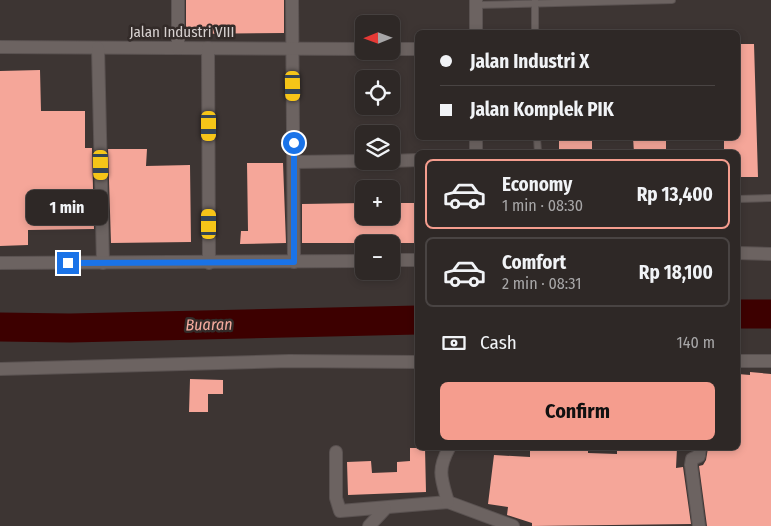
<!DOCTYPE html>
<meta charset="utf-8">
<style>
:root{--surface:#2e2826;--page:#36302e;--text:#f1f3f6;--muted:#a7a6a7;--line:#494443;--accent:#f59d8e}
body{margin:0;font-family:"Fira Sans Condensed",sans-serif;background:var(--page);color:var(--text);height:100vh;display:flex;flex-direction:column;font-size:19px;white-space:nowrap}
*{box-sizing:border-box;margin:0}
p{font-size:16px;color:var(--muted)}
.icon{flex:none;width:28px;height:28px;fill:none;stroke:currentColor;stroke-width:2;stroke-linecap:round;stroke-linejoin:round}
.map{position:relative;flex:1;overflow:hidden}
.drawer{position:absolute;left:415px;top:150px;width:325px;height:300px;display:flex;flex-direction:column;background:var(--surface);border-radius:8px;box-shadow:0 2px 8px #0003,0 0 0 1px var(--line)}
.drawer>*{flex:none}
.top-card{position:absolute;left:415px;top:30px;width:325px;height:110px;border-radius:8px;box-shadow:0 2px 8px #0003,0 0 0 1px var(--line);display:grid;align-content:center;height:110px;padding:0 25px;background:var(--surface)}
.needle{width:32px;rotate:269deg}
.buttons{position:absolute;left:355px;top:15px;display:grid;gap:10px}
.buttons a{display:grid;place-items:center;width:45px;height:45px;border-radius:8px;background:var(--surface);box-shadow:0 2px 8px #0003,0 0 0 1px var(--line);font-size:25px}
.end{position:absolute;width:22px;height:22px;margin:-11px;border:6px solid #1a73e8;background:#fff;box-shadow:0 0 0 2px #fff}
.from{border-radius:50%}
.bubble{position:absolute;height:35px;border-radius:8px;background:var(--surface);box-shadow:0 2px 8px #0003,0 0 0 1px var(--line);font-size:16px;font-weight:700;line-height:35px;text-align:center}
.car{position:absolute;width:15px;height:30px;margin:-15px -8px;border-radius:6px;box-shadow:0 0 4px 1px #0007;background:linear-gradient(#f5c518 24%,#345 0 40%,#f5c518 0 76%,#345 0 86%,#f5c518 0)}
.top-card b{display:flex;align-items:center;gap:18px;height:48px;font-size:19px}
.top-card b+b{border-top:1px solid var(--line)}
.top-card i{width:12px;height:12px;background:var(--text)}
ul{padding:9px 0 0;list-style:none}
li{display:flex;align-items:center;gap:15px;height:70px;margin:0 10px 8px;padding:0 15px;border:2px solid var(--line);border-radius:8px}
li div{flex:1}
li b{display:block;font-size:19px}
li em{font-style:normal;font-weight:700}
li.current{border-color:var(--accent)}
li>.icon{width:45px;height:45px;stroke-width:1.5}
.pay{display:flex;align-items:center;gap:12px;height:55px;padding:0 25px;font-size:19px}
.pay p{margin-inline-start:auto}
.button{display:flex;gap:10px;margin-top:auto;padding:10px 25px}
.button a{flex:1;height:58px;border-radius:8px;background:var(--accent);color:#111;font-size:20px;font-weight:700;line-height:58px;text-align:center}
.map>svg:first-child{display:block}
</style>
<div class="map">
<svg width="771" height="526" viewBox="0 0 771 526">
<rect width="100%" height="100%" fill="#3d3533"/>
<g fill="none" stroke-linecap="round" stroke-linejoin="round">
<g stroke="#3d0000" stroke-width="29">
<path d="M738 314H771"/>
<path d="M0 327 70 328 418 320"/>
</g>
</g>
<g fill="#f5a699">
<path d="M186 0H284V33L186 34Z"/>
<path d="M738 44H754L758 177H738V152H724V138H738Z"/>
<path d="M40 70 41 111H85V148H92L94 229 28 230V245L0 246V71Z"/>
<rect x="559" y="138" width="33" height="14"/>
<path d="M633 138H666V152H634Z"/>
<path d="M108 149H147L146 166 190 165 191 242 111 243Z"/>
<path d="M247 163H283L286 243 240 244 241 231H248Z"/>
<path d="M364 203V216H391V203H418V243H302V204Z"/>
<path d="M750 372 771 374V526H707L699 466 703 465 706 460 708 448H738V374L750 375Z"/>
<path d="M190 379 223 380V394H208V412H189Z"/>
<path d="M410 448H425L426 492 348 495 347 462 371 461 372 473 397 472V462L410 461Z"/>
<path d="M530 448H588V453L617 454V448H677L676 468 683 467 691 524 532 526V523L507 515 508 507 488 504 494 455 530 457Z"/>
</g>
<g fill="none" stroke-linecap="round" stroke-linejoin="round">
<g stroke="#5a5251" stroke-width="8">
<g id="service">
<path d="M535 1V32"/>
<path d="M476 5 672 0"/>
<path d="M537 138 538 152"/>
<path d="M738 199 771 198"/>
</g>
</g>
<g stroke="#5a5251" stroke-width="14">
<g id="minor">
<path d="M292 0 294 262"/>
<path d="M476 32V0"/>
<path d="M0 47 364 49"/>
<path d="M98 48 103 263"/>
<path d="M178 48V0"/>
<path d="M208 48 209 263"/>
<path d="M391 49H418"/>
<path d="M476 138V152"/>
<path d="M391 161 418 160"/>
<path d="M294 162 364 161"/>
<path d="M738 253 771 254"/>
<path d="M391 260H418"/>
<path d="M0 263 364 261"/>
<path d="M738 361H771"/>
<path d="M0 369 289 361 418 362"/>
<path d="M336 452V498L340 511 448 502 513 526"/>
<path d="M448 502C441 478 437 470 449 448"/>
<path d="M369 526 385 509"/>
<path d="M699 526 691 465 692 459 699 456 700 448"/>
</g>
</g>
<use href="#service" stroke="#6c6361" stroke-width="6"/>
<use href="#minor" stroke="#6c6361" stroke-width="12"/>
</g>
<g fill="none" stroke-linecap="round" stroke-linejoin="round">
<path stroke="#1a73e8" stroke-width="6" d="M68 263 294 262V143"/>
</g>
<g text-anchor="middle" stroke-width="5" stroke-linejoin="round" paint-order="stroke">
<g font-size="15" fill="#d7d1d0" stroke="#332b29">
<text x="182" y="37">Jalan Industri VIII</text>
</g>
<g font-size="16" font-style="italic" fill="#f6ac9f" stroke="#332b29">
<text transform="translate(209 324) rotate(-1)" y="6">Buaran</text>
</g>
</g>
</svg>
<div class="buttons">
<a><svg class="needle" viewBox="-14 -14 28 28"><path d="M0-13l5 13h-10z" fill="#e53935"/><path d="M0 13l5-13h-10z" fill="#a7a6a7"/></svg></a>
<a><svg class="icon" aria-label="locate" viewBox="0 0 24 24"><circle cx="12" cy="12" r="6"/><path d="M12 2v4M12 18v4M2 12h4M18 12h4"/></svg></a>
<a><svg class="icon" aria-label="layers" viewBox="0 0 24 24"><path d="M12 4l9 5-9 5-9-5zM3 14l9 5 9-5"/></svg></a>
<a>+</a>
<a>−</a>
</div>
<i class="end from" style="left:294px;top:143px"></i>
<i class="end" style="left:68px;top:263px"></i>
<div class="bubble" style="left:26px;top:190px;width:82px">1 min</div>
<i class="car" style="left:293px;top:86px;rotate:179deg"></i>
<i class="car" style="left:209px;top:126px;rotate:180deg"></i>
<i class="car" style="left:101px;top:165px;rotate:179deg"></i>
<i class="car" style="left:209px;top:224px;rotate:0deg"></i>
<div class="top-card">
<b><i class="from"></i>Jalan Industri X</b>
<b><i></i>Jalan Komplek PIK</b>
</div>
<section class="drawer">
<ul>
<li class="current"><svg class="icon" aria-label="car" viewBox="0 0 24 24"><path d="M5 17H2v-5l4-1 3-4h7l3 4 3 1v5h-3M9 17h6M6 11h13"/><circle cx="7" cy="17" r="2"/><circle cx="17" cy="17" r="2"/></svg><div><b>Economy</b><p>1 min · 08:30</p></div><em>Rp 13,400</em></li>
<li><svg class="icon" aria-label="car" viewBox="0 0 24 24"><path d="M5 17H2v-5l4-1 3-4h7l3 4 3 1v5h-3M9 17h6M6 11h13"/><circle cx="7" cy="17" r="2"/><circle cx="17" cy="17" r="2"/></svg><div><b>Comfort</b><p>2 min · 08:31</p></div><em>Rp 18,100</em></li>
</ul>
<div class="pay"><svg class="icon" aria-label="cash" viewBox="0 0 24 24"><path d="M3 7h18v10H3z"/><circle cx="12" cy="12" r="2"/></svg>Cash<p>140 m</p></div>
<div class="button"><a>Confirm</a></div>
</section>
</div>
